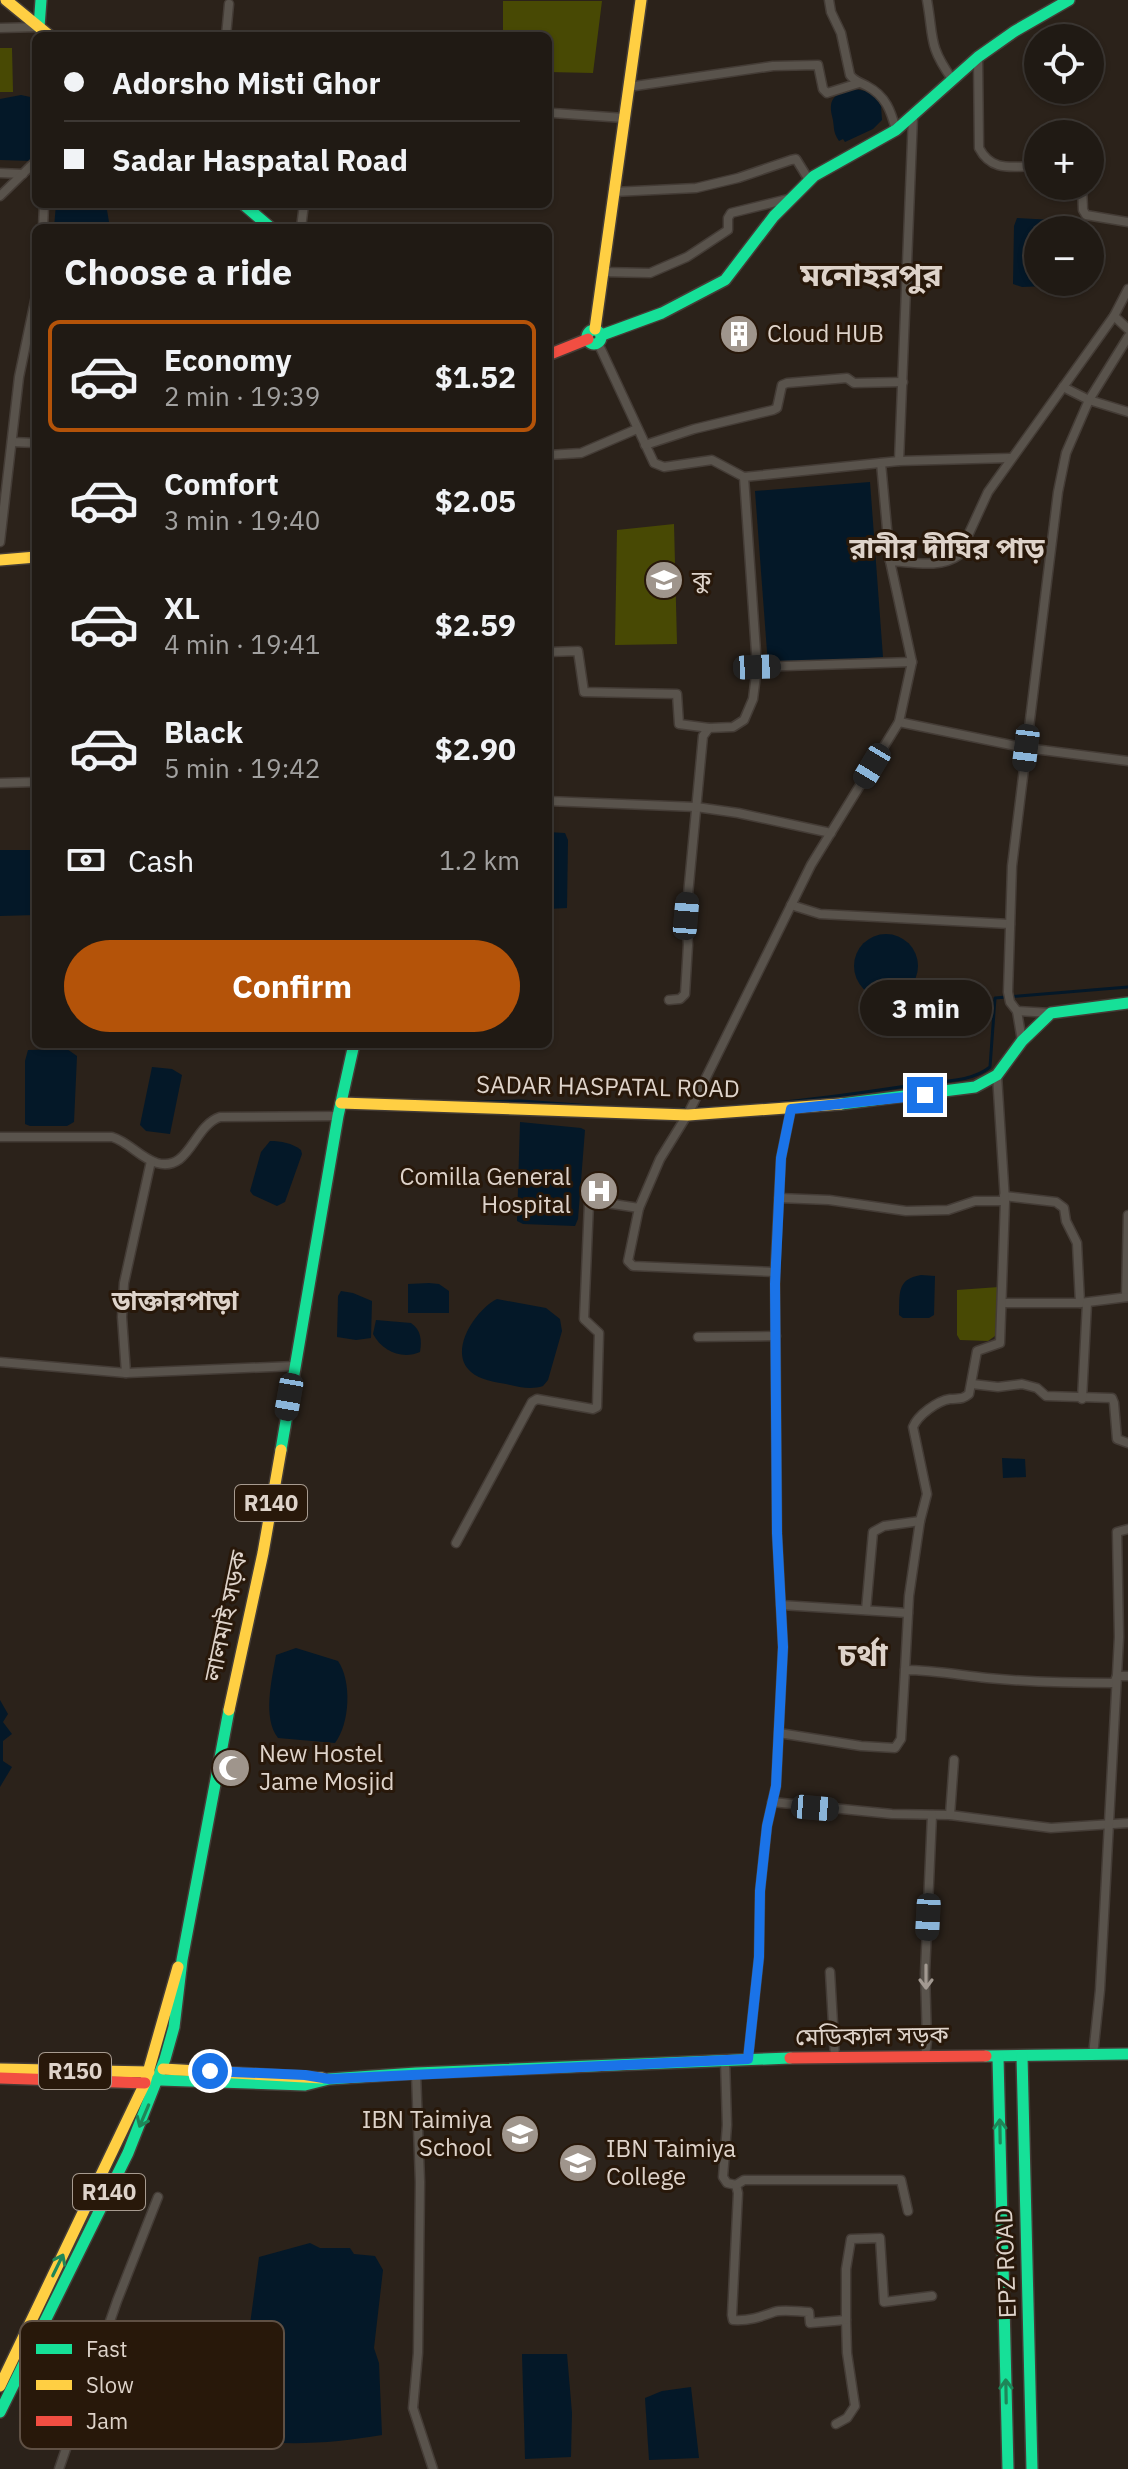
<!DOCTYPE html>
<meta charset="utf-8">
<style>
:root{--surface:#201a14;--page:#28231d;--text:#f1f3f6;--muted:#a2a1a0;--line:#3d3834;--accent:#b45309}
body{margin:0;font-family:"IBM Plex Sans","Noto Sans Bengali",sans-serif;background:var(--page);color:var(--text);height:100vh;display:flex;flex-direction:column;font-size:30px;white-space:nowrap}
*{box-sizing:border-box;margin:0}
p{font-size:26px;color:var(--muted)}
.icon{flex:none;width:44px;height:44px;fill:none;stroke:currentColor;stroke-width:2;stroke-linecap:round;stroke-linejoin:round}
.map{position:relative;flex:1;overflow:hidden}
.drawer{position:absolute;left:32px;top:224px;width:520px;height:824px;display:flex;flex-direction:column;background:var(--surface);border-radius:12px;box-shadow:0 2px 6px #0004,0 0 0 2px var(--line)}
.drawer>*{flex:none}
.hud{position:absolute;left:32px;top:32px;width:520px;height:176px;border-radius:12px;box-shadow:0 2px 6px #0004,0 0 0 2px var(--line);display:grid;align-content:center;height:176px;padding:0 32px;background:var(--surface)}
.buttons{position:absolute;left:1024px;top:24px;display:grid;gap:16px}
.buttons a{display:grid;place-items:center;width:80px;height:80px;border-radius:50%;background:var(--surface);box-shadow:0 2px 6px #0004,0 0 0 2px var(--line);font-size:40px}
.end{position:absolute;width:36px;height:36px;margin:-18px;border:10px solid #1a73e8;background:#fff;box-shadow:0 0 0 4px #fff}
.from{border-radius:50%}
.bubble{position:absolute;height:56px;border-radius:28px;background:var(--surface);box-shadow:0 2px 6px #0004,0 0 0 2px var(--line);font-size:26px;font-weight:800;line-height:56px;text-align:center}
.car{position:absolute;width:24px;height:48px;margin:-24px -12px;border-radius:10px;box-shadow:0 0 6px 2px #0007;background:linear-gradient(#222 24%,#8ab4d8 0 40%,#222 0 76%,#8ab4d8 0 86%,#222 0)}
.hud b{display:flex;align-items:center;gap:28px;height:76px;font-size:30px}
.hud b+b{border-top:2px solid var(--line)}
.hud i{width:20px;height:20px;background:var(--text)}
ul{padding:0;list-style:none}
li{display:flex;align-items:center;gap:24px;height:112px;margin:0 16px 12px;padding:0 16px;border:4px solid transparent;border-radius:12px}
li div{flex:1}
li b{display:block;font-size:30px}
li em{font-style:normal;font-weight:800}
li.active{border-color:var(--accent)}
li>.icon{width:72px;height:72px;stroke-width:1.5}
h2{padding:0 32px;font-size:36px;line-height:96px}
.pay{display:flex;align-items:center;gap:20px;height:88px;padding:0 32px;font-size:30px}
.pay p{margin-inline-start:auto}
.button{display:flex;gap:16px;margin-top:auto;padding:16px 32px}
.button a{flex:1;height:92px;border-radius:48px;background:var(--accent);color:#fff;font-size:32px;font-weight:800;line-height:92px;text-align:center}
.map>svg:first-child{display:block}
</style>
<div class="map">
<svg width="1128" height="2469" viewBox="0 0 1128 2469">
<rect width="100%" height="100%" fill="#2b221a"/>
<g fill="#484904">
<path d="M503 1H602L593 73 548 72V36H503Z"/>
<path d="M0 48H12L13 92H0Z"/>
<path d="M674 524 677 644 615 645 617 530Z"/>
<path d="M999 1287 995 1336 988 1341 960 1340 957 1335V1290Z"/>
</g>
<g fill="#041828">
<path d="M853 89 873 92 881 106 882 120 873 129 845 142 843 139 839 141C832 131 835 127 832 116 828 97 836 94 853 89Z"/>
<path d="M21 95 35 98 32 161 0 160V99Z"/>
<path d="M56 204H106L110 228H54Z"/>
<path d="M1017 218 1071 221 1078 226V230H1038V282H1077L1075 285 1022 287 1013 284 1014 226Z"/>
<path d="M870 482 883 657 768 665 755 491Z"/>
<path d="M548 832 565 833 568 840 567 908 548 909Z"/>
<path d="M0 850H36V915L0 916Z"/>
<circle cx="886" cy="966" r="32"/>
<path d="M67 1049 77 1056 74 1122 67 1126H30L25 1124V1061L28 1050Z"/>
<path d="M152 1067 172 1069 182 1075 170 1134 146 1131 140 1125Z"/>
<path d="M520 1122 581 1128 585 1130 578 1219 575 1226 523 1224 517 1221Z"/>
<path d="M270 1141C281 1141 292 1143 301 1150L302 1154 285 1202 277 1206 253 1195 250 1191 261 1152Z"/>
<path d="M921 1275 935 1276 934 1315 929 1318H903L899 1315C900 1294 896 1279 921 1275Z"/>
<path d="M429 1283 439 1284 449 1291V1313H408V1284Z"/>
<path d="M341 1291 353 1293 372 1301 371 1338 356 1340 337 1337 338 1296Z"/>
<path d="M497 1299 546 1308 560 1319 562 1331 548 1380 543 1386C531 1390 519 1387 506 1384 495 1382 480 1380 471 1372 447 1352 476 1309 497 1299Z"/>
<path d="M376 1320 411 1323C421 1330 422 1340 420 1352 402 1360 382 1351 373 1334Z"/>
<path d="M1002 1458 1025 1459 1026 1477 1003 1478Z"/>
<path d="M296 1648 338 1661C352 1681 350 1724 335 1743L278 1738C262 1718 272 1679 276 1655Z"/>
<path d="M0 1700 8 1714 3 1722 12 1734 3 1741V1761L12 1767 0 1787Z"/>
<path d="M310 2243 320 2248H350L354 2254 375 2256 383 2270 374 2348 379 2363 382 2435C340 2442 297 2446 255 2441L252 2422 256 2381 249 2362 248 2339 259 2257Z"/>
<path d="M522 2354H567L572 2413 571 2457 525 2459Z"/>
<path d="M691 2387 699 2458 649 2460 645 2398 662 2391Z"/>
</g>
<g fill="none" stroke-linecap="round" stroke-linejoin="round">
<g stroke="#041828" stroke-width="3">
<path d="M478 1102 521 1101 606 1107"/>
<path d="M681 1109C761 1107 841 1096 920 1084 942 1081 972 1082 990 1067L995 998 1128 987"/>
</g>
<g stroke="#443c36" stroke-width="11">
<g id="street">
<path d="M829 0 831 12 841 33 850 75C855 82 860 82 867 86 886 96 891 111 896 130"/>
<path d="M927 0C934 39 928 45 952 79"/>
<path d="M0 28 39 27"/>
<path d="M226 36 229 4"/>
<path d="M978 57 979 148C992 173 1013 166 1038 166"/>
<path d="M628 87 773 66 818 65 823 89 827 93 859 83"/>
<path d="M553 113 624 118"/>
<path d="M0 173 23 174"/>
<path d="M1082 186 1083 210 1086 215 1128 222"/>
<path d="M613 192 696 188 738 178 791 160 796 159 809 180"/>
<path d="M0 196 36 161"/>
<path d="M43 228 44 204"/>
<path d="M301 228 304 204"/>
<path d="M602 272 650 273 687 257 728 230V218L731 213 788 199"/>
<path d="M1114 316 1128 329"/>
<path d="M598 343 654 463 664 467 712 460 744 477 757 667 753 699 744 720 733 727 709 728 703 736 686 916 688 945 685 994 680 999 669 1000"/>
<path d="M1063 387 1089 400 1128 412"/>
<path d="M12 442 36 443"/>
<path d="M645 445 694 429 773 410 777 408 782 385 787 383 847 378 854 383 903 382"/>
<path d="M548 455 581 453 637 429"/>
<path d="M899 461 913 116"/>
<path d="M881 463 890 561"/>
<path d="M744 477 899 461 1010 458"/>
<path d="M0 542 19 377 36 296"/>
<path d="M548 652 578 651 584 692 677 694 679 724 709 728"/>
<path d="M757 667 912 662"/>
<path d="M899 722 1026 748 1128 761"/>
<path d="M0 783 36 782"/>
<path d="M548 801 696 807 738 813 831 833"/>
<path d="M791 905 820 914 1010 924"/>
<path d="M1017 1011 1051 1013"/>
<path d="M1022 1041 1017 1011 1010 1002 1008 992 1012 866 1058 492 1066 453 1089 400 1128 337"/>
<path d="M0 1137H112C129 1142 140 1158 157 1163 190 1172 193 1126 220 1117L338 1116"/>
<path d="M1004 1196 1056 1202 1064 1208 1066 1221 1077 1243 1080 1303"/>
<path d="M779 1198 829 1200 906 1211 948 1210 975 1201H1005"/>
<path d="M639 1208 628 1261 633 1266 775 1272"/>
<path d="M1126 1297 1128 1215"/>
<path d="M1003 1303H1080L1128 1297"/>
<path d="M698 1337 776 1336"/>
<path d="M0 1362 126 1373 295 1366"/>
<path d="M126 1373 122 1317 124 1283 151 1161"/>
<path d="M972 1384 998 1387 1022 1384 1037 1388 1046 1396 1112 1398 1114 1403 1117 1439 1128 1443"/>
<path d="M1082 1399 1087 1303"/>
<path d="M456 1543 532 1402 537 1399 593 1409 597 1407 599 1333 584 1319 589 1203 593 1201 639 1208 660 1159 689 1112 811 865 899 722 912 662 890 561C912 562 940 569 959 555L988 492 1114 316 1128 289"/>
<path d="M781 1605 908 1613"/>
<path d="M866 1610 873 1532 884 1526 920 1521"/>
<path d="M905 1670 909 1596 920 1521 927 1494 913 1427C918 1415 937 1401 950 1399 959 1398 962 1400 969 1394L977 1351 1000 1343 1005 1201 997 1075"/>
<path d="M779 1733 861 1746 895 1748 901 1739 905 1670C933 1670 959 1675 987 1678 1029 1682 1072 1683 1114 1683L1117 1676H1128"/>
<path d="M772 1802 892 1814 950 1815 1051 1828 1128 1823"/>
<path d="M950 1815 954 1760"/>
<path d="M830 1972 835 2058"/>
<path d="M1093 2055 1100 1990 1119 1637 1117 1532 1128 1529"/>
<path d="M925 2057 927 2040 925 1973 932 1815"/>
<path d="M748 2059 759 1957 760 1891 767 1826 776 1786 783 1647 777 1533 775 1272 781 1158 791 1109"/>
<path d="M725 2060 727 2125 723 2177 727 2183 736 2185 738 2193 732 2315 733 2320C749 2321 760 2317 774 2312 784 2309 798 2312 809 2312L810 2323 846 2320 847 2353 855 2406 847 2418 836 2424"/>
<path d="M416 2073 420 2182 418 2353 413 2408 433 2469"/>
<path d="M736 2185 744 2180H901L908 2211"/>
<path d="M846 2320V2269L851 2239 880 2238 884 2302 932 2296"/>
<path d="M72 2433 227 2439"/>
<path d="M59 2469 117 2301 158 2197"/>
</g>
</g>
<g stroke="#443c36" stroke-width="14">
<g id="fast">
<path d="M39 27 41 0"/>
<path d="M243 204 271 228"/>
<circle cx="594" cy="337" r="7"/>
<path d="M602 335 662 313 725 280 774 216 814 176 896 130 978 57 1015 31 1069 0"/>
<path d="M841 1104 975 1087 997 1075 1022 1041 1051 1013 1128 1003"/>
<path d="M281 1450 338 1116 354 1044"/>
<path d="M986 2056 1128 2054"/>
<path d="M1022 2056 1032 2469"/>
<path d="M998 2057 1008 2469"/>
<path d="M160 2080 305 2085 329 2079 416 2073 790 2058"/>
<path d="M0 2412 128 2153 165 2059 174 2027 182 1960 229 1710"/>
</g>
</g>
<g stroke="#443c36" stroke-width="14">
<g id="slow">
<path d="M6 0 50 36"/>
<path d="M595 329 641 0"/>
<path d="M0 560 36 557"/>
<path d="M341 1103 688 1115 841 1104"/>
<path d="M229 1710 263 1553 281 1450"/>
<path d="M0 2069 149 2072"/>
<path d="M163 2069 322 2078"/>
<path d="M0 2386 145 2083 178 1967"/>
</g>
</g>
<g stroke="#443c36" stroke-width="14">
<g id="jam">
<path d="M548 355 588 339"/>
<path d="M790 2058 986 2056"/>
<path d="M0 2078 145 2083"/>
</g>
</g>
<use href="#street" stroke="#59534c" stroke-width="8"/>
<use href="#fast" stroke="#16e098" stroke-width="11"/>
<use href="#slow" stroke="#ffcf43" stroke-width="11"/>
<use href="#jam" stroke="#f24e42" stroke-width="11"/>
</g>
<defs><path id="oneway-shaft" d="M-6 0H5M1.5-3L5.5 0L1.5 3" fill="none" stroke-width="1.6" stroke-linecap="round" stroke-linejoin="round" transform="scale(2)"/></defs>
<use stroke="#a29991" href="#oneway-shaft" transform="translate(926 1977) rotate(90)"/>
<g stroke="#1e8658">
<use href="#oneway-shaft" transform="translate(144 2116) rotate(113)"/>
<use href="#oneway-shaft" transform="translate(1000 2131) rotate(-91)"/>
<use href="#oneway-shaft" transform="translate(58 2265) rotate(-64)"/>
<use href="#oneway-shaft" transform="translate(1006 2391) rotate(-91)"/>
</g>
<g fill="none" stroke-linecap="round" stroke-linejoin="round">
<path stroke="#1a73e8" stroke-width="10" d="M210 2071 305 2075 329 2079 748 2059 759 1957 760 1891 767 1826 776 1786 783 1647 777 1533 775 1284 781 1158 791 1109 925 1095"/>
</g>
<defs>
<g id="building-disc" transform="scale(2)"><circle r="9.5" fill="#9f958c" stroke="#28180a"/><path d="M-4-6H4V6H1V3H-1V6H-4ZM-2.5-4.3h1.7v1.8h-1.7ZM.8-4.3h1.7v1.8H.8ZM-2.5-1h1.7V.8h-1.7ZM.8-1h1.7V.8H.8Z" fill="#fff"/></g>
<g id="university-disc" transform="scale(2)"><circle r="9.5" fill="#9f958c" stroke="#28180a"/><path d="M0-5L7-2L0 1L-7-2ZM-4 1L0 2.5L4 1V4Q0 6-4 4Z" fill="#fff"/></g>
<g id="hospital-disc" transform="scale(2)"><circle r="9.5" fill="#9f958c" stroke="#28180a"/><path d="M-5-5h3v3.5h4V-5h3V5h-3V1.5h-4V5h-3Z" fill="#fff"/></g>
<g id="mosque-disc" transform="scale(2)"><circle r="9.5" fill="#9f958c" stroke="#28180a"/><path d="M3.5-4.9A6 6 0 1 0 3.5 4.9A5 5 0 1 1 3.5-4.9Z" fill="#fff"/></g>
<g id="school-disc" transform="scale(2)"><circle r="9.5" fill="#9f958c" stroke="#28180a"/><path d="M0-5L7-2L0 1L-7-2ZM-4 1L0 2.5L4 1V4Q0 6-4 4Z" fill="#fff"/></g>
</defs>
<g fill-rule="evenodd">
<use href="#building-disc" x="739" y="334"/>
<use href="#university-disc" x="664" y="580"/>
<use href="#hospital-disc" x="599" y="1191"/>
<use href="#mosque-disc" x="231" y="1768"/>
<use href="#school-disc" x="520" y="2134"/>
<use href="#university-disc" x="578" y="2163"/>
</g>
<g text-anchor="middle" stroke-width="6" stroke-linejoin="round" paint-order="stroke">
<g fill="#28180a" stroke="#a79b90" stroke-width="2">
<rect x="235" y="1485" width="72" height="36" rx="6"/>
<rect x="39" y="2053" width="72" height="36" rx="6"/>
<rect x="73" y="2174" width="72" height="36" rx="6"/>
</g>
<g font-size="22" font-weight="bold" fill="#ded3ca">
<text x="271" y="1511">R140</text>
<text x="75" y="2079">R150</text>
<text x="109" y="2200">R140</text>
</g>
<g font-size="24" fill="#ded3ca" stroke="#28180a" text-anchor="start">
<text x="767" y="342">Cloud HUB</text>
<text x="692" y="588">কু</text>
<text x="571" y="1185" text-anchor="end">Comilla General<tspan x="571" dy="28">Hospital</tspan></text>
<text x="259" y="1762">New Hostel<tspan x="259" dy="28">Jame Mosjid</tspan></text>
<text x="492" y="2128" text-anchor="end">IBN Taimiya<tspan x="492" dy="28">School</tspan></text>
<text x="606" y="2157">IBN Taimiya<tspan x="606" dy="28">College</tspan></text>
</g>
<g font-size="24" fill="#ded3ca" stroke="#28180a">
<text transform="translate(608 1087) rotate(1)" y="8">SADAR HASPATAL ROAD</text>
<text transform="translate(226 1616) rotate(-78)" y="8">লালমাই সড়ক</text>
<text transform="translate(872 2036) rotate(-1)" y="8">মেডিক্যাল সড়ক</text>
<text transform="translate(1006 2263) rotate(-92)" y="8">EPZ ROAD</text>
</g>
<g font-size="26" font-weight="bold" fill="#ded3ca" stroke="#28180a">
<text x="175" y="1310">ডাক্তারপাড়া</text>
</g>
<g font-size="28" font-weight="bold" fill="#ded3ca" stroke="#28180a">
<text x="947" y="558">রানীর দীঘির পাড়</text>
</g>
<g font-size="32" font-weight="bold" fill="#ded3ca" stroke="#28180a">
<text x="871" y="286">মনোহরপুর</text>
<text x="863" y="1666">চর্থা</text>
</g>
</g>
<rect x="20" y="2321" width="264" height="128" rx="12" fill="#28180a" stroke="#5f5044" stroke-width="2"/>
<rect x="36" y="2344" width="36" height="10" fill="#16e098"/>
<rect x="36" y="2380" width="36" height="10" fill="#ffcf43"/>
<rect x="36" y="2416" width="36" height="10" fill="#f24e42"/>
<g font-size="22" fill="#ded3ca">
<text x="86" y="2357">Fast</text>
<text x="86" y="2393">Slow</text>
<text x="86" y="2429">Jam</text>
</g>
</svg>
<div class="buttons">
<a><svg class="icon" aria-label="locate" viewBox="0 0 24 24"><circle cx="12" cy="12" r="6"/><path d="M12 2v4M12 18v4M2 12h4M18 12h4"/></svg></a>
<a>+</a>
<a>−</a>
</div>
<i class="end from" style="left:210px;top:2071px"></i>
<i class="end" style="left:925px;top:1095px"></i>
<div class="bubble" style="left:860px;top:980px;width:132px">3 min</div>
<i class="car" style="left:757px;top:667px;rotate:88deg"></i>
<i class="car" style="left:1026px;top:748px;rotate:187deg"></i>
<i class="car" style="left:872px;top:766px;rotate:211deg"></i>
<i class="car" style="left:686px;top:916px;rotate:5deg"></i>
<i class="car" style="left:289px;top:1397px;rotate:190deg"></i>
<i class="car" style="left:815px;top:1808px;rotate:95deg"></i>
<i class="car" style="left:928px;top:1917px;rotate:183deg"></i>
<div class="hud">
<b><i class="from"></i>Adorsho Misti Ghor</b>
<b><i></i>Sadar Haspatal Road</b>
</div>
<section class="drawer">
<h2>Choose a ride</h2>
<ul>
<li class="active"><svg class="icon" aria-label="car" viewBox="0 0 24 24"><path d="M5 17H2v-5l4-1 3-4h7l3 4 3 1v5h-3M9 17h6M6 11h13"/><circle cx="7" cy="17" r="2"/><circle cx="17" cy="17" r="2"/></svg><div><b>Economy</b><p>2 min · 19:39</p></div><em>$1.52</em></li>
<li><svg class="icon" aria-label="car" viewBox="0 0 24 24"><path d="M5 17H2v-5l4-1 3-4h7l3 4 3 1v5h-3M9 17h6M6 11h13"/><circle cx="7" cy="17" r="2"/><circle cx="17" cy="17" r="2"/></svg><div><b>Comfort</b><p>3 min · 19:40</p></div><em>$2.05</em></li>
<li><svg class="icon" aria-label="car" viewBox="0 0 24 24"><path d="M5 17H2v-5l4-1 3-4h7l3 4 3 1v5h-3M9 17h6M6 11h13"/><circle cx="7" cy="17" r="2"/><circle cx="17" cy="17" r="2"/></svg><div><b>XL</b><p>4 min · 19:41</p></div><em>$2.59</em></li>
<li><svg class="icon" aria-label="car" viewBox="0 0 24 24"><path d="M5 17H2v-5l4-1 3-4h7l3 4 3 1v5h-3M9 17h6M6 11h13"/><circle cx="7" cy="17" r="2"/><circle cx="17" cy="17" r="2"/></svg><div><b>Black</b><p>5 min · 19:42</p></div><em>$2.90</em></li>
</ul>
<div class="pay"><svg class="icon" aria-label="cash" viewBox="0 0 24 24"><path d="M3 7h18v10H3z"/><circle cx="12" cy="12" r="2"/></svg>Cash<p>1.2 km</p></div>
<div class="button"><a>Confirm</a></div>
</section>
</div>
